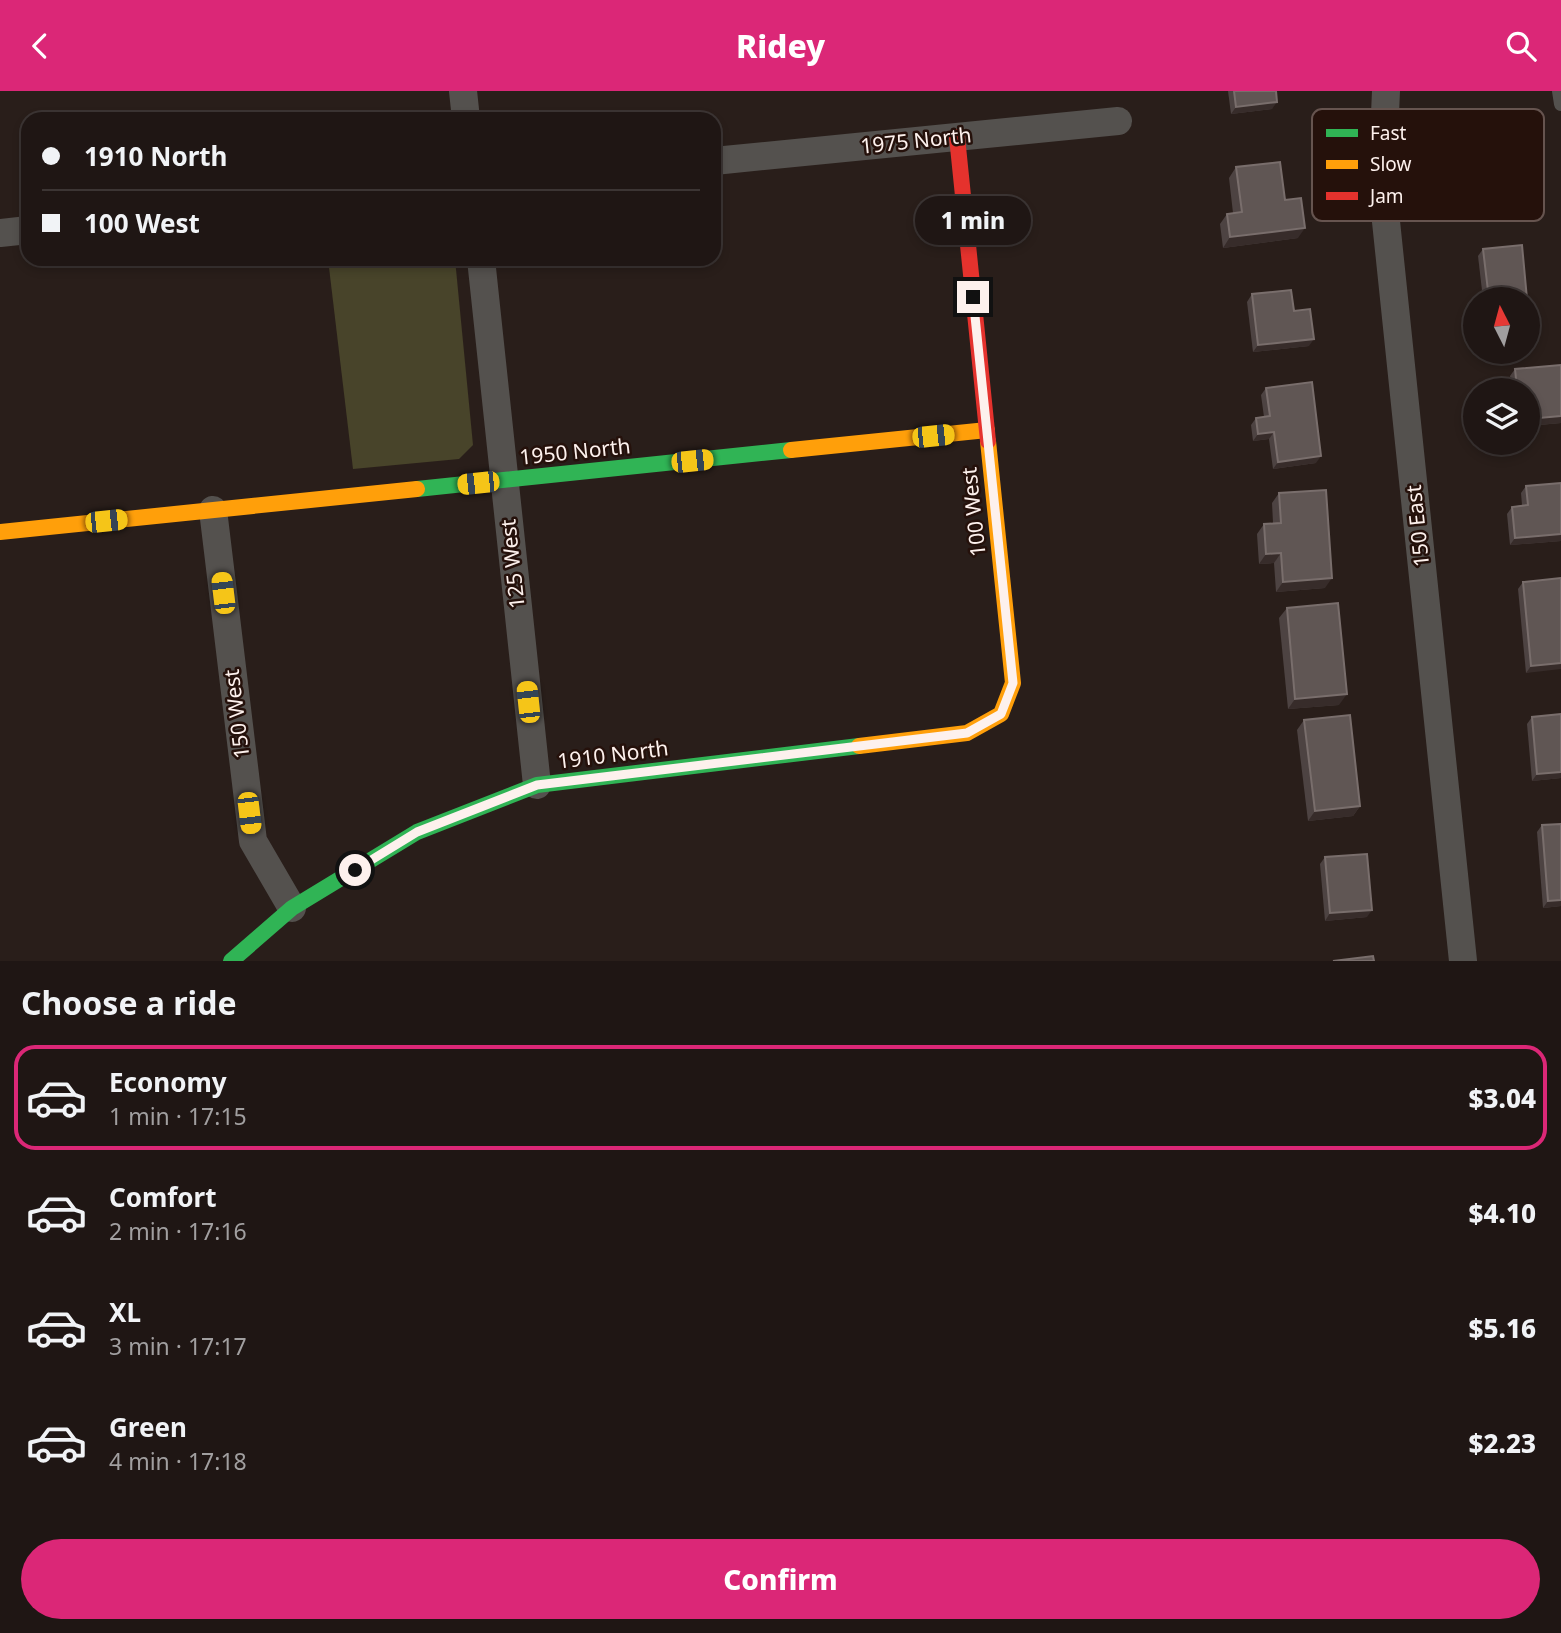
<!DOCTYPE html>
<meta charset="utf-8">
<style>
:root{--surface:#1f1614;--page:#2c2322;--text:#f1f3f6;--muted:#a19fa0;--line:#3c3534;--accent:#db2777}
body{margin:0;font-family:"Noto Sans",sans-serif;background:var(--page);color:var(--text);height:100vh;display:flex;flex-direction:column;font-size:26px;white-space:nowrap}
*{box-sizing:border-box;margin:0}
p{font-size:23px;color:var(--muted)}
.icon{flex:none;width:38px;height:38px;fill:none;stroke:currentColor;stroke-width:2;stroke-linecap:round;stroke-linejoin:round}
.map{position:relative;height:870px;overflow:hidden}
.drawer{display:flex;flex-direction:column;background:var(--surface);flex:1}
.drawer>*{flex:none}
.banner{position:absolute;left:21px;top:21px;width:700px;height:154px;border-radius:21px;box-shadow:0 4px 10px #0003,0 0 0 2px var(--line);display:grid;align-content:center;height:154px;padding:0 21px;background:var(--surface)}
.needle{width:46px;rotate:354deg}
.tools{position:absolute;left:1463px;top:196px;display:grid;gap:14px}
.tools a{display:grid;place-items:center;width:77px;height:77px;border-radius:50%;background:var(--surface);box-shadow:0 4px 10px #0003,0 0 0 2px var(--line);font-size:35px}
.end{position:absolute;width:32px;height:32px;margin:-16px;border:9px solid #fdf1ed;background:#111;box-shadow:0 0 0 4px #111}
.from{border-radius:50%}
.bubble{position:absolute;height:49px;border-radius:24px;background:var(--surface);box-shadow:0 4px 10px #0003,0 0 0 2px var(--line);font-size:23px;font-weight:800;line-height:49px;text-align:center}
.car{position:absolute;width:21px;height:42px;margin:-21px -10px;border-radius:9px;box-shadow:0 0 5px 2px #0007;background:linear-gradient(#f5c518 24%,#345 0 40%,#f5c518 0 76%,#345 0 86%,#f5c518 0)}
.banner b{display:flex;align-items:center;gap:24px;height:66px;font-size:26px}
.banner b+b{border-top:2px solid var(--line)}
.banner i{width:18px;height:18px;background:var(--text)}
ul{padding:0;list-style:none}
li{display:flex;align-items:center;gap:21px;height:105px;margin:0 14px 10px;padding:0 7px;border:4px solid transparent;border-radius:21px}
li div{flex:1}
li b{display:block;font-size:26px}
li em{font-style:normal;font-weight:800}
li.on{border-color:var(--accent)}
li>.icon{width:63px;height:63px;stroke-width:1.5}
h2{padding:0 21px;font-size:32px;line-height:84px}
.action{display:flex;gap:14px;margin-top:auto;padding:14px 21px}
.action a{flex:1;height:80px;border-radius:42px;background:var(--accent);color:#fff;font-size:28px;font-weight:800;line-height:80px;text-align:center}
header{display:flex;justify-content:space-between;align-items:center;height:91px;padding:0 21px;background:var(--accent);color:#fff;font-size:32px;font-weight:800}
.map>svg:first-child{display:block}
</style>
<header><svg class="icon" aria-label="back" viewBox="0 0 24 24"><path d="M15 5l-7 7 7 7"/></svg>Ridey<svg class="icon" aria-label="search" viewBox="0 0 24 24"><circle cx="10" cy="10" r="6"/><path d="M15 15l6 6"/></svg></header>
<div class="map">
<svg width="1561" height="870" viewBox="0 0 1561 870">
<rect width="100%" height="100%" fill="#291e1a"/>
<path fill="#48442a" d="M328 168H455L473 354 459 368 353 378Z"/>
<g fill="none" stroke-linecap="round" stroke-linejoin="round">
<path stroke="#54514e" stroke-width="14" d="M1559 0 1561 13"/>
<g stroke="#54514e" stroke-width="28">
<path d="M463 0 466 28"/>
<path d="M1386 0 1382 92 1463 870"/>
<path d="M714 70 1118 30"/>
<path d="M0 142 28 139"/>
<path d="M481 168 537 694"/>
<path d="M213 419 253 750 292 817"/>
</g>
<g stroke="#30b455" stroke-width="16">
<path d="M417 398 791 359"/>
<path d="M231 870 292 817 417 741 537 694 859 655"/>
</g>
<g stroke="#ff9f0a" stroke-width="16">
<path d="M791 359 987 339"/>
<path d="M0 441 417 398"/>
<path d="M859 655 967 642 1001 623 1013 592 988 350"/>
</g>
<path stroke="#e5322d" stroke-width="16" d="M957 46 988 350"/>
</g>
<g fill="#4d4342">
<path d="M1228 0H1276L1272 18 1231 23Z"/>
<path d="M1476 32 1528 90H1524L1525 99 1520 106 1480 110 1472 39Z"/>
<path d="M1236 76 1285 109 1298 147 1223 157 1220 133 1227 123 1233 122 1229 87Z"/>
<path d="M1483 158 1527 208H1483L1478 165Z"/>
<path d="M1252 203 1294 220 1309 255 1253 261 1247 211Z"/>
<path d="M1561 274V332L1528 335V299H1512L1510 285 1515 278Z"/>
<path d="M1266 297 1316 372 1273 378 1269 348 1253 350 1251 334 1256 327 1264 326 1261 304Z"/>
<path d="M1561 392V450L1510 454 1507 423 1512 416 1522 414 1521 402 1526 395Z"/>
<path d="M1279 402 1325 497 1276 501 1274 472 1259 473 1257 443 1264 433 1273 432 1272 412Z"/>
<path d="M1523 491 1561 572 1526 582 1518 498Z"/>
<path d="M1287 517 1339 614 1288 618 1279 527Z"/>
<path d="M1561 623V687L1532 690 1527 633 1532 626Z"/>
<path d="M1304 629 1360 715 1353 725 1308 730 1297 639Z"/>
<path d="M1542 734 1561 815 1543 817 1537 741Z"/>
<path d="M1325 766 1367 826 1325 830 1320 773Z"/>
</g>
<g fill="#372c2a">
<path d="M1277 11 1272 18 1231 23 1236 16Z"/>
<path d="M1533 82 1528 90 1518 91 1523 83Z"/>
<path d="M1525 99 1520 106 1480 110 1485 103Z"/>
<path d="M1305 137 1298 147 1223 157 1230 146Z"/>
<path d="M1314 248 1309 255 1253 261 1258 254Z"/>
<path d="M1561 325V332L1528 335V328Z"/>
<path d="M1274 341 1269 348 1253 350 1258 343Z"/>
<path d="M1321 365 1316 372 1273 378 1278 371Z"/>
<path d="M1561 443V450L1510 454 1515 447Z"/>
<path d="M1281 462 1274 472 1259 473 1266 463Z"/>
<path d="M1332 487 1325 497 1276 501 1283 491Z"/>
<path d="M1561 572V578L1526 582 1531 575Z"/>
<path d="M1347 603 1339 614 1288 618 1295 608Z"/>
<path d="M1561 681V687L1532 690 1537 683Z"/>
<path d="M1360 715 1353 725 1308 730 1315 720Z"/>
<path d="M1561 809V815L1543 817 1548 810Z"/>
<path d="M1372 819 1367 826 1325 830 1330 822Z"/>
</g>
<g fill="#605654" stroke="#796e6c" stroke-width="2">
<path d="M1234 0H1276L1277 11 1236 16Z"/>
<path d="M1280 71 1285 109 1301 107 1305 137 1230 146 1227 123 1242 121 1236 76Z"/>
<path d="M1522 154 1527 208H1489L1483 158Z"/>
<path d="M1291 199 1294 220 1310 218 1314 248 1258 254 1252 203Z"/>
<path d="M1561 274V325L1528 328V299H1507L1517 298 1515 278Z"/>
<path d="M1312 291 1321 365 1278 371 1274 341 1258 343 1256 327 1270 325 1266 297Z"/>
<path d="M1561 392V443L1515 447 1512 416 1528 414 1526 395Z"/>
<path d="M1326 399 1332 487 1283 491 1281 462 1266 463 1264 433 1281 432 1279 402Z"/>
<path d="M1561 487V572L1531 575 1523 491Z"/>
<path d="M1338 512 1347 603 1295 608 1287 517Z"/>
<path d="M1561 623V681L1537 683 1532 626Z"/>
<path d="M1350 624 1360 715 1315 720 1304 629Z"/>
<path d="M1561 733V809L1548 810 1542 734Z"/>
<path d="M1367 763 1372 819 1330 822 1325 766Z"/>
<path d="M1373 865 1374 870H1333Z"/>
</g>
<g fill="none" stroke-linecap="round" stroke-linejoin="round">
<path stroke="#fdf1ed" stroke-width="9" d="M355 779 417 741 537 694 967 642 1001 623 1013 592 973 206"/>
</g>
<g text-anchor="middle" stroke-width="5" stroke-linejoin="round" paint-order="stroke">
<g font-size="21" fill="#fdf1ed" stroke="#25110b">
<text transform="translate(916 50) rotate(-6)" y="7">1975 North</text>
<text transform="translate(575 361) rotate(-6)" y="7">1950 North</text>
<text transform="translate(974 421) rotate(-96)" y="7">100 West</text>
<text transform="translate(1418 435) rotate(-96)" y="7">150 East</text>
<text transform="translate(513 473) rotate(-96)" y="7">125 West</text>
<text transform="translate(237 623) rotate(-97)" y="7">150 West</text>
<text transform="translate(613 664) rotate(-7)" y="7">1910 North</text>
</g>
</g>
<rect x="1312" y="18" width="232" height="112" rx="10" fill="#25110b" stroke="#66544f" stroke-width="2"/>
<rect x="1326" y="38" width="32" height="8" fill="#30b455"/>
<rect x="1326" y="69" width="32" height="9" fill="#ff9f0a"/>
<rect x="1326" y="101" width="32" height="8" fill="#e5322d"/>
<g font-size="19" fill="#fdf1ed">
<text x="1370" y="49">Fast</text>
<text x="1370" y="80">Slow</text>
<text x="1370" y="112">Jam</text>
</g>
</svg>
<div class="tools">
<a><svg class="needle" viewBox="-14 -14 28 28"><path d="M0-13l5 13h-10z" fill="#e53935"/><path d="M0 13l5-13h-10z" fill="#a19fa0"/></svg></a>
<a><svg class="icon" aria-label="layers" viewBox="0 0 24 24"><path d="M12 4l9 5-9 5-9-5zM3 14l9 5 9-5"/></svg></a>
</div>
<i class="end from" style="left:355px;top:779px"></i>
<i class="end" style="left:973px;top:206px"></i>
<div class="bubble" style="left:915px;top:105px;width:116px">1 min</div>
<i class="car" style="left:933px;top:345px;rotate:84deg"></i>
<i class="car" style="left:692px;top:370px;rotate:84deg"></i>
<i class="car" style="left:478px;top:392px;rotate:264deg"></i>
<i class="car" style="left:106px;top:430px;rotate:84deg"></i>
<i class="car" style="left:223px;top:502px;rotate:353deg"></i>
<i class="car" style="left:528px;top:611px;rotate:354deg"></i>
<i class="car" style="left:249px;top:722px;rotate:173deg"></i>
<div class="banner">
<b><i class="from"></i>1910 North</b>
<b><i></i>100 West</b>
</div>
</div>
<section class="drawer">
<h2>Choose a ride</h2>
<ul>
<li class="on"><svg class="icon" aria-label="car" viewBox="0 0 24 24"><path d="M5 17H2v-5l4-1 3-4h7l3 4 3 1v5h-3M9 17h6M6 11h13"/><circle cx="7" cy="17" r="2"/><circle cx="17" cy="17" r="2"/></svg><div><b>Economy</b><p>1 min · 17:15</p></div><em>$3.04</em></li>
<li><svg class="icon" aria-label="car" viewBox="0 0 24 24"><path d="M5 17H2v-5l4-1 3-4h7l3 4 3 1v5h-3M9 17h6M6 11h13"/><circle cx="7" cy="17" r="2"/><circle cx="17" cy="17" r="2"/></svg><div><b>Comfort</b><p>2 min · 17:16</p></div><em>$4.10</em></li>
<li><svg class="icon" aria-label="car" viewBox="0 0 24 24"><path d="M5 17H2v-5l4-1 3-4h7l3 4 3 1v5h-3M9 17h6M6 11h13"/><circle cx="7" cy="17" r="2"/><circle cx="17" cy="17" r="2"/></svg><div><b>XL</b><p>3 min · 17:17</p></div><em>$5.16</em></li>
<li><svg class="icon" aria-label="car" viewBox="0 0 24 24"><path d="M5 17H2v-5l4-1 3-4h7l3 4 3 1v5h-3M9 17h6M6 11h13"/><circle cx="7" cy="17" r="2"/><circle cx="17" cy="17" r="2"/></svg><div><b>Green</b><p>4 min · 17:18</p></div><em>$2.23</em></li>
</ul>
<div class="action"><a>Confirm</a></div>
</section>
